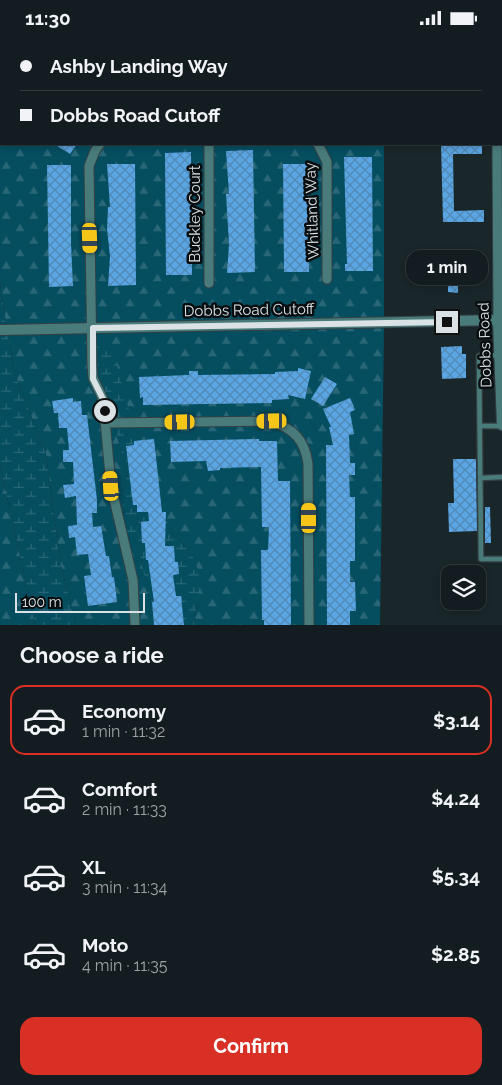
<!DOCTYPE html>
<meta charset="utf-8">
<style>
:root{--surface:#131c20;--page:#1c2529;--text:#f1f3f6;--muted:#9da1a5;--line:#323a3e;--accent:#d93025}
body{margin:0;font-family:Raleway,sans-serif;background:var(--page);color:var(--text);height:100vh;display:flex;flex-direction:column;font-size:19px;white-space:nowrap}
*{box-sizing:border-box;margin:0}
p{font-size:16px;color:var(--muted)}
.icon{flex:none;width:28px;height:28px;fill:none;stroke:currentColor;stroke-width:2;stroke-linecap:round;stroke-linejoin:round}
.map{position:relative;height:590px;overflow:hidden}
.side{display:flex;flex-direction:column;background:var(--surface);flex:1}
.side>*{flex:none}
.guide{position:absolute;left:0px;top:0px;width:502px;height:110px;box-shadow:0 2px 8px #0003,0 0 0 1px var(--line);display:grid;align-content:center;height:110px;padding:0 20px;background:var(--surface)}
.fabs{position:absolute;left:441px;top:530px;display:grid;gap:10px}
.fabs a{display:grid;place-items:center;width:45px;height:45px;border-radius:10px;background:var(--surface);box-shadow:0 2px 8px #0003,0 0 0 1px var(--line);font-size:25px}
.scale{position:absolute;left:15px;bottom:12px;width:130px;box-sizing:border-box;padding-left:5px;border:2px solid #dae2e5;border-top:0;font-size:14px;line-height:18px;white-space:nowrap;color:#dae2e5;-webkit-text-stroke:4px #080e10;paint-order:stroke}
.end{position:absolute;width:22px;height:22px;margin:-11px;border:6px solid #dae2e5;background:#111;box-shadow:0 0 0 2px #111}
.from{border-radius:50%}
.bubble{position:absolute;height:35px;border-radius:15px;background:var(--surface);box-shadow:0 2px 8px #0003,0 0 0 1px var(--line);font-size:16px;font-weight:700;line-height:35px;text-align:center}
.car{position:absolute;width:15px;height:30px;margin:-15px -8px;border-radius:6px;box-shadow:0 0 4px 1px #0007;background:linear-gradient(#f5c518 24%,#345 0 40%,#f5c518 0 76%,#345 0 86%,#f5c518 0)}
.guide b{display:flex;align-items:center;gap:18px;height:48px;font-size:19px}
.guide b+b{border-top:1px solid var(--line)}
.guide i{width:12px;height:12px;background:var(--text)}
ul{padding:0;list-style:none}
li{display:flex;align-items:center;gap:15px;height:70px;margin:0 10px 8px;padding:0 10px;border:2px solid transparent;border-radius:15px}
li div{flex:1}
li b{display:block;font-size:19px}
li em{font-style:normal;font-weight:700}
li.on{border-color:var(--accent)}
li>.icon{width:45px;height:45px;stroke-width:1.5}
h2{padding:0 20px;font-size:22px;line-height:60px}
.primary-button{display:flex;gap:10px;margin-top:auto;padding:10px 20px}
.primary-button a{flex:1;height:58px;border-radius:15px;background:var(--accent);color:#fff;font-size:20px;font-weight:700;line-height:58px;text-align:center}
.status{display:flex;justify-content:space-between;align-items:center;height:35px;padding:0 25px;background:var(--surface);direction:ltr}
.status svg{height:14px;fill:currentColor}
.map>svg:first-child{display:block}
</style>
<div class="status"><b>11:30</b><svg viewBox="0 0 49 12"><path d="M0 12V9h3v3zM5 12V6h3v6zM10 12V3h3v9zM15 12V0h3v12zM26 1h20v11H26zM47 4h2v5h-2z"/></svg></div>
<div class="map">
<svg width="502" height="590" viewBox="0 0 502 590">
<defs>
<pattern id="forest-firs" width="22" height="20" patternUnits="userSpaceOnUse" patternTransform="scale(1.25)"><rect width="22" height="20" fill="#054e60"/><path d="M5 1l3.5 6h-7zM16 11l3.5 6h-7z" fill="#296777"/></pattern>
<pattern id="wetland-marsh" width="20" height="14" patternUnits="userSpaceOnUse" patternTransform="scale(1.25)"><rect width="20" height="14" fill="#054e60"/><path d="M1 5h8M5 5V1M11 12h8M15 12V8" fill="none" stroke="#296777"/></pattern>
<pattern id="building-cross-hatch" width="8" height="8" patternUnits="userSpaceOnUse" patternTransform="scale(1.25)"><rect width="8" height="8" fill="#5aa5e4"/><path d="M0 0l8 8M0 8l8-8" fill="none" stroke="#5288b4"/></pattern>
</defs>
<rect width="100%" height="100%" fill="#19262a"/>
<g fill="url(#forest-firs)">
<rect x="157" y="0" width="226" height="1"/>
<path d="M0 33 1 109H384V283L6 290 0 247Z"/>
<path d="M384 293 380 590H194L197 570 190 516 173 499 112 382 127 439 122 461 125 495 138 510 153 581 163 590H76L60 527 46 419 15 339 8 300Z"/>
<path d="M0 430 35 590H0Z"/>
</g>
<g fill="url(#wetland-marsh)">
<path d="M0 247 6 290H0Z"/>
<path d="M0 300H8L15 339 46 419 60 527 76 590H35L0 430Z"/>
<path d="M102 308 115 323 149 450 173 499 190 516 201 541 194 590H163L153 582 138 510 125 496 122 461 127 439 112 382 88 316V309Z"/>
</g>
<g fill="url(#building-cross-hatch)">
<path d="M54 109H77L70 119Z"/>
<path d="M441 109H482V119H453L454 176 484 175V187H443Z"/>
<path d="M253 115 255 237 227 238 229 209 226 159H229L226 116Z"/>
<path d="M191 117 192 240H166L165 118Z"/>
<path d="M344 122H372L373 236H345V229H347Z"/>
<path d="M107 129H135L136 250 108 251 110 221 107 194 108 172H110Z"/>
<path d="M283 129H309V237H284Z"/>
<path d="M47 130H71V208L73 251 49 252Z"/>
<path d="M466 231H482V241H465Z"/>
<path d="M448 246H458V258L448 257Z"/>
<path d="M462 311V319H466V343L442 344 441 312Z"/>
<path d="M298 333 311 336 305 364 288 360 289 364 272 365V368L143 370V362L140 363 139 342 189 340V336H198V340L275 339V337L298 336Z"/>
<path d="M325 342 337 349 323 371 311 364Z"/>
<path d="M73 363V367L81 366 82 380H87L97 465V478H92L93 492 101 491 106 521H109L112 542H114L117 567 88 571 84 541 91 540 88 519 77 520 75 502 69 503 68 491 77 490 76 461 65 463 63 450 74 449 73 427H63V415H69L67 393H59L58 378H54L52 366Z"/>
<path d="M350 363 355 375 350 377 354 399 349 400 350 428H355V440H349L350 462H355V526H350V547H355L356 576H350V590H327L326 410H333L329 392H331L323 374Z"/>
<path d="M154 404 162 477H166L165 511H174L175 527H178L179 539 173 540 176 561H181L184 590H154L152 567H154L148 525H146L145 508H142L141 487 149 486 148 477H137V470H133L126 411 134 410V406Z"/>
<path d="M259 404V406H277L278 446H290L291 590H264V585H262L261 515H268L269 492H262L261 432 220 433V435L208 436 206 426 171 427 170 406Z"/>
<path d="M453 424H476L477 496 449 497 448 468H454Z"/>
<path d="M485 472H490L491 508H485Z"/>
<path d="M476 530V539H453V531Z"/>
</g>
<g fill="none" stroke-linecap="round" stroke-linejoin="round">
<g stroke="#344044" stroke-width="7">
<g id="service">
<path d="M12 0V1"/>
<path d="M60 0V1"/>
<path d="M499 320 479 321 481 524H502"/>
<path d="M481 391H502"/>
<path d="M481 443 502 442"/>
</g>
</g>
<g stroke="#344044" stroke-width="11">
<g id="minor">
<path d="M496 0V1"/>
<path d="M128 1 130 0"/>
<path d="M0 24H1"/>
<path d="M100 109 95 116 89 131 92 330 93 343 103 364 111 451 133 545 135 590"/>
<path d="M209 109V248"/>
<path d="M318 109 327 127V244"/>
<path d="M497 109 498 285"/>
<path d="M107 388 271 386C294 394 305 405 308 429L309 590"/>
</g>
</g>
<g stroke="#344044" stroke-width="12">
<path id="tertiary" d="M0 295 498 285 502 390"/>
</g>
<use href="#service" stroke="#497b7b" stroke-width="4.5"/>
<use href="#minor" stroke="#497b7b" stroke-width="9"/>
<use href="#tertiary" stroke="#497b7b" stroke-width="10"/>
</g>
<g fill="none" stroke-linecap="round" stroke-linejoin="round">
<path stroke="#dae2e5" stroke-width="6" d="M105 376 103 364 93 344V293L447 287"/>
</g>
<g text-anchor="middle" stroke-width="5" stroke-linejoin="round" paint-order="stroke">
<g font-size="15" fill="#dae2e5" stroke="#080e10">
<text transform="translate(312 176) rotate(-92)" y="5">Whitland Way</text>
<text transform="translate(195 179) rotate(-90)" y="5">Buckley Court</text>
<text transform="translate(249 275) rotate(-1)" y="5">Dobbs Road Cutoff</text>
<text transform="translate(485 310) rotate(-92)" y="5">Dobbs Road</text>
</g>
</g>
</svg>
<div class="fabs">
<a><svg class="icon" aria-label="layers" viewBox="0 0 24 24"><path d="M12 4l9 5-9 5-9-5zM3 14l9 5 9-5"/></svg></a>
</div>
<div class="scale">100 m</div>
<i class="end from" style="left:105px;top:376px"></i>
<i class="end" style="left:447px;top:287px"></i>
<div class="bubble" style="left:406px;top:215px;width:82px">1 min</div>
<i class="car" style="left:90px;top:203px;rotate:178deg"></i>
<i class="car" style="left:272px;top:386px;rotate:269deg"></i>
<i class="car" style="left:180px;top:387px;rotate:269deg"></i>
<i class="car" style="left:111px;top:451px;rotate:356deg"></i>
<i class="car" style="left:309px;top:483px;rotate:0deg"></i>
<div class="guide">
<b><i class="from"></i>Ashby Landing Way</b>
<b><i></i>Dobbs Road Cutoff</b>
</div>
</div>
<section class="side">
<h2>Choose a ride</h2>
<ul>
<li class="on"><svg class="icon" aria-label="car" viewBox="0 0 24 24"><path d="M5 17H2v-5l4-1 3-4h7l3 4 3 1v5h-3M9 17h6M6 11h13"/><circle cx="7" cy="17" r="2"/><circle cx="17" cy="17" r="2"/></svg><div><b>Economy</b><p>1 min · 11:32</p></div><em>$3.14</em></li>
<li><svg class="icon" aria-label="car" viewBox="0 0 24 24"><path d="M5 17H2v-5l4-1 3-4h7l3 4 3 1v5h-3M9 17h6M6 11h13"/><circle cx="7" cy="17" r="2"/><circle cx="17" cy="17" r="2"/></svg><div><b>Comfort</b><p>2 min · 11:33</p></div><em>$4.24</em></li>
<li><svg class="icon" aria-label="car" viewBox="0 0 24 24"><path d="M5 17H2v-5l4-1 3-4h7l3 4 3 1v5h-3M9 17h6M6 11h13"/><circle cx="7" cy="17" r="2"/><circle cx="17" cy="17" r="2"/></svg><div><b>XL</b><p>3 min · 11:34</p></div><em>$5.34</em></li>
<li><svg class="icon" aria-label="car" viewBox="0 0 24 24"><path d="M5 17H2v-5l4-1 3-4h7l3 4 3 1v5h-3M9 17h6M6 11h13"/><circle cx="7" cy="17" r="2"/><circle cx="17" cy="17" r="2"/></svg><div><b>Moto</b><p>4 min · 11:35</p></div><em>$2.85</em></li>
</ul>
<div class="primary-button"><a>Confirm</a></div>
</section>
